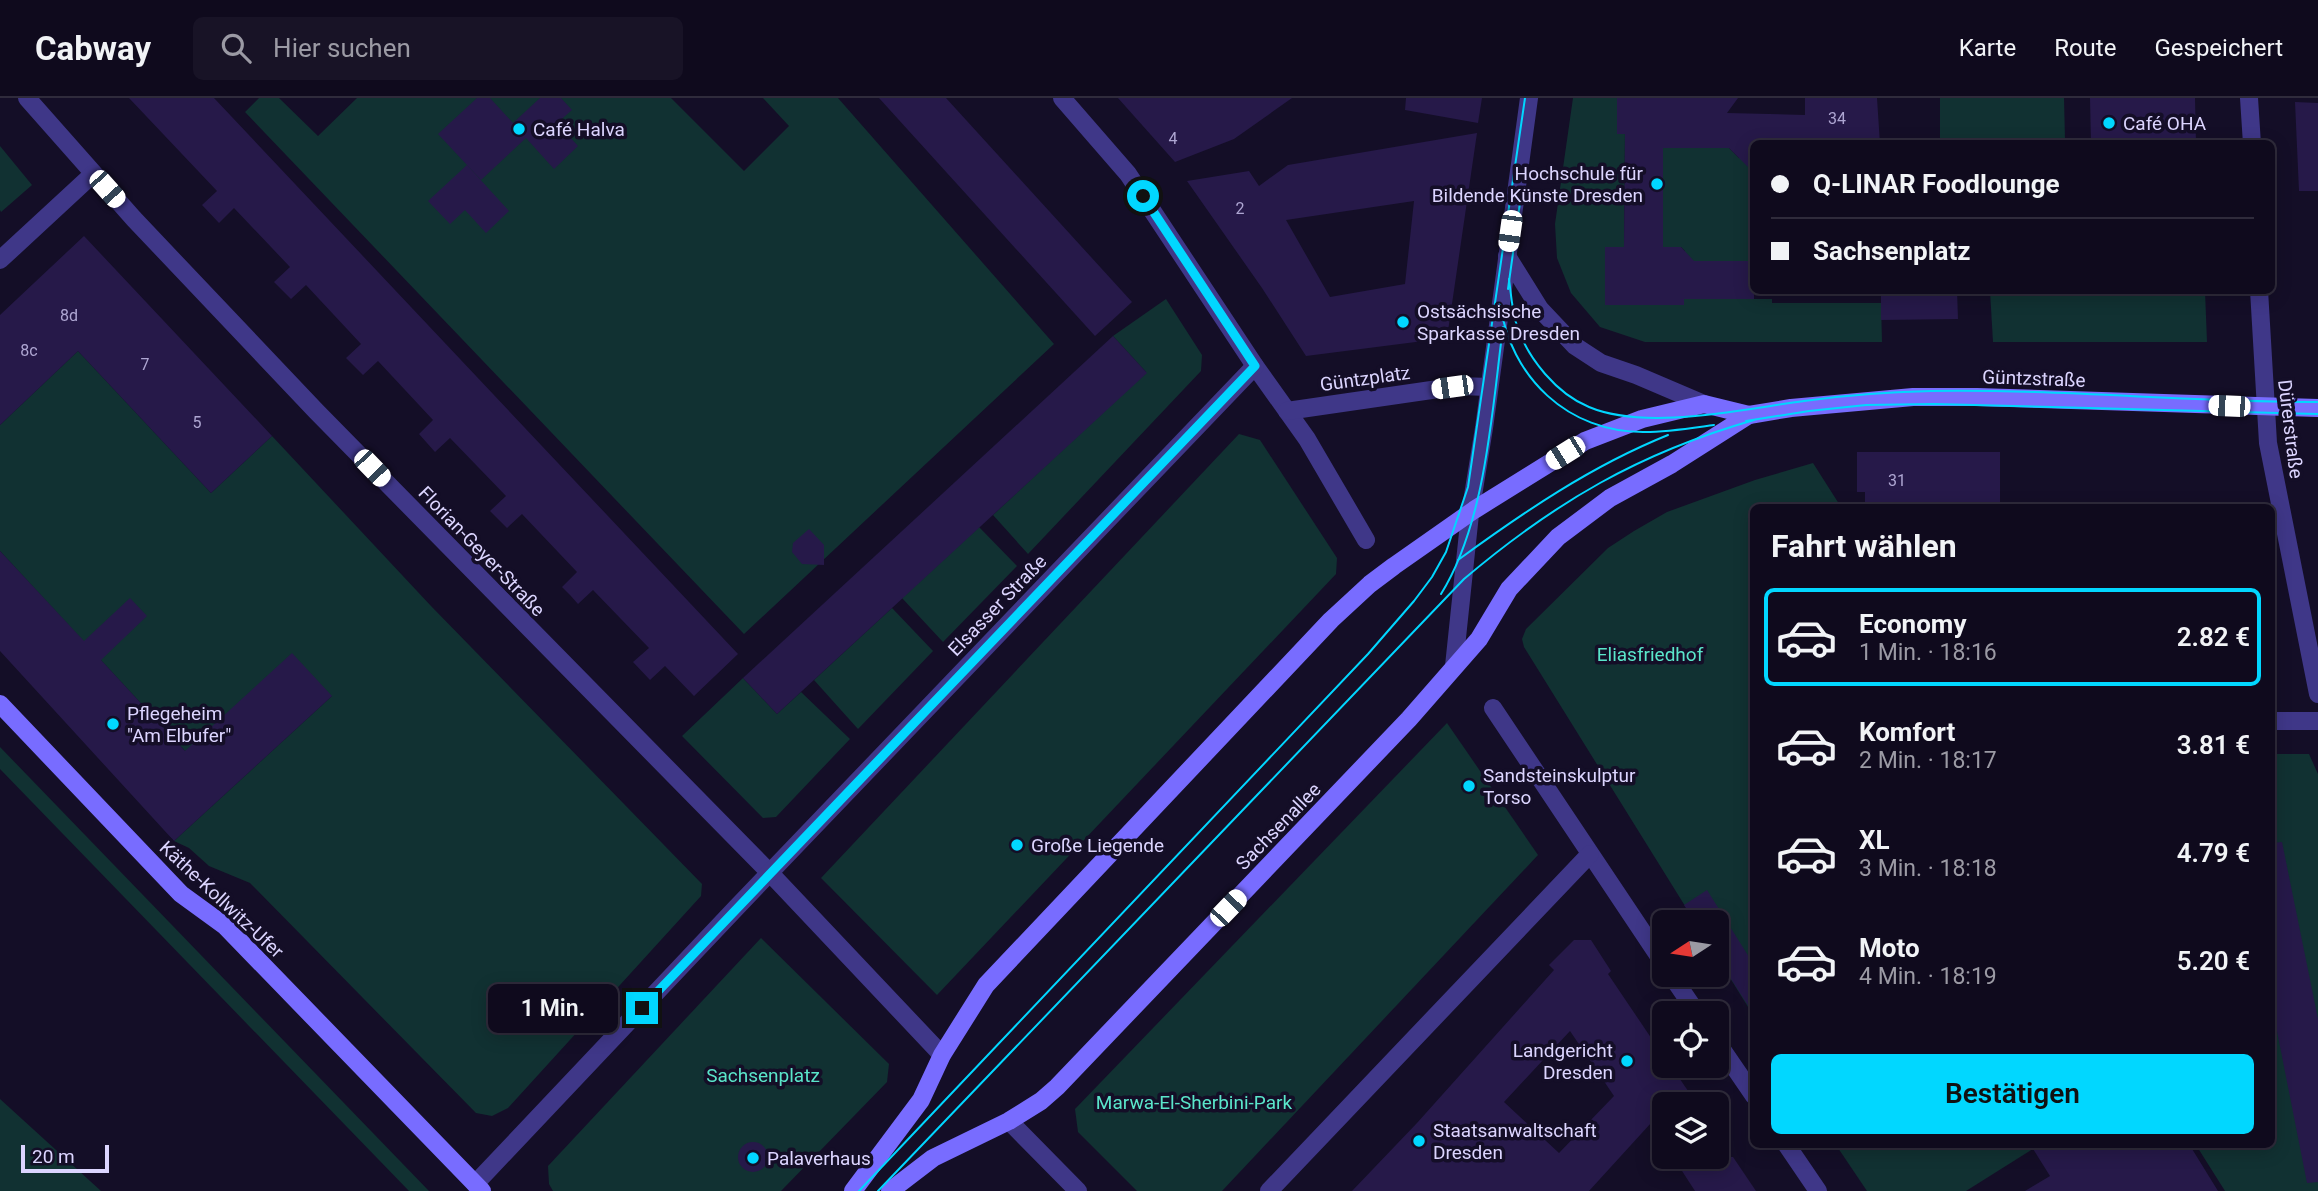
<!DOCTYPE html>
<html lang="de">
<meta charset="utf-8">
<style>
:root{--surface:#0f0a1d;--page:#181326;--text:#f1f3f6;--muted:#9b9aa4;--line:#2f2b3b;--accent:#01d7ff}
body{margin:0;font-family:Roboto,sans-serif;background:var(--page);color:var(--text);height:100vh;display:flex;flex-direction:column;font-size:26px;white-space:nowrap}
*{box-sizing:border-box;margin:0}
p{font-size:23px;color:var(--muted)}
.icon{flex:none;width:38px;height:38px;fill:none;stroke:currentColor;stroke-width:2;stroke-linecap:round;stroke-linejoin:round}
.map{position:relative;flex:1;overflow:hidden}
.drawer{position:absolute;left:1750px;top:406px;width:525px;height:644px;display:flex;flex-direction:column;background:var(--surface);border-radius:10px;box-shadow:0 4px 18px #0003,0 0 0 2px var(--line)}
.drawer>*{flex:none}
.top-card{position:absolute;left:1750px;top:42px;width:525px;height:154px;border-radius:10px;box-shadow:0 4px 18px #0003,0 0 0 2px var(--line);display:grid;align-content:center;height:154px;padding:0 21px;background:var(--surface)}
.needle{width:46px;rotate:258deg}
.buttons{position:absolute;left:1652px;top:812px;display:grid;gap:14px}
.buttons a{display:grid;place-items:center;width:77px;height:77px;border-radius:10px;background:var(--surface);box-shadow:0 4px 18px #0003,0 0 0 2px var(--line);font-size:35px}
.scale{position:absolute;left:21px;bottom:18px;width:88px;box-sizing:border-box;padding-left:7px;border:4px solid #dcd5ff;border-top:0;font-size:19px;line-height:24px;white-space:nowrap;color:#dcd5ff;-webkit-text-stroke:5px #140e27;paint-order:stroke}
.end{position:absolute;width:32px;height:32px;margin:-16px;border:9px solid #01d7ff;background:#111;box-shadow:0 0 0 4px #111}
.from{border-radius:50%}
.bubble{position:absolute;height:49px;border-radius:10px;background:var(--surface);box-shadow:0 4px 18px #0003,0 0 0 2px var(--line);font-size:23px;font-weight:600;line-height:49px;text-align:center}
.car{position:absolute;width:21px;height:42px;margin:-21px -10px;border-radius:9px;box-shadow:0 0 5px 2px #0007;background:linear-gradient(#fff 24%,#345 0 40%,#fff 0 76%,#345 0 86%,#fff 0)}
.top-card b{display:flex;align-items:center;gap:24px;height:66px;font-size:26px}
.top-card b+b{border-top:2px solid var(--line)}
.top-card i{width:18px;height:18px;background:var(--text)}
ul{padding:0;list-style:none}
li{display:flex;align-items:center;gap:21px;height:98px;margin:0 14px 10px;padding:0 7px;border:4px solid transparent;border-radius:10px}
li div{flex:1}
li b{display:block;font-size:26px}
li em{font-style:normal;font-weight:600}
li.current{border-color:var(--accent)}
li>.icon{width:63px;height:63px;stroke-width:1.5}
h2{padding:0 21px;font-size:32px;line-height:84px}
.cta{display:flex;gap:14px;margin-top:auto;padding:14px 21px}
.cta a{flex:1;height:80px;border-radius:10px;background:var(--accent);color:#111;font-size:28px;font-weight:600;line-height:80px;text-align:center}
header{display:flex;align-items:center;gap:42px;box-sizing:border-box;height:98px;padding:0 35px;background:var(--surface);border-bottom:2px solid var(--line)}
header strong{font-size:33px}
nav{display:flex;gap:38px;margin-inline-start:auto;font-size:24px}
.search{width:490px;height:63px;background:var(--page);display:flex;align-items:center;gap:18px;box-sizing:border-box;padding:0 24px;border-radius:10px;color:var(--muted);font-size:26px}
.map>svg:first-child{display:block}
</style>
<header>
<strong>Cabway</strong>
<div class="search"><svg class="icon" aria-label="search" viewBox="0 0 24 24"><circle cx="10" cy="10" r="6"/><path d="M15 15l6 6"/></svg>Hier suchen</div>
<nav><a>Karte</a><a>Route</a><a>Gespeichert</a></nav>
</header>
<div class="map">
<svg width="2318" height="1093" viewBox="0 0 2318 1093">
<rect width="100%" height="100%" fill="#140e27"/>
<g fill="#113132">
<path d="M259 0H279L318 38 357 0H671L744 73 789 28 763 0H838L1054 246 744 536 245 14Z"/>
<path d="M1573 0H1622L1625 36 1624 149 1685 201H1772V205H1881L1882 244H1645L1600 229 1571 195 1557 160 1555 126Z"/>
<path d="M1940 0H2064L2065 42 1940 44Z"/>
<path d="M1663 37 1729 50 1739 60 1753 61V163H1685V153L1681 149H1663Z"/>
<path d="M0 48 32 87 1 114 0 112Z"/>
<path d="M1990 193H2205L2207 244H1993Z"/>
<path d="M1166 201 1202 257 1201 273 1028 456 993 417 1146 274 1113 238Z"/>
<path d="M78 253 211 395 272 338 431 508 702 786 701 798 508 1010 492 1018 476 1015 250 785 209 768 189 750 174 743 332 598 185 653 0 453V327Z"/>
<path d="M1239 336 1260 342 1337 460 1336 476 937 897 821 780Z"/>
<path d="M1813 365 1841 409 1754 410 1753 917 1717 859V824H1695L1524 549 1522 541 1526 531 1608 450 1634 433 1667 414 1755 382Z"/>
<path d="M979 429 1017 468 943 544 902 500Z"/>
<path d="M892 510 933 553 858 631 814 582Z"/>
<path d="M743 580 777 616 801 594 850 641 776 719 763 720 682 638Z"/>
<path d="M1447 625 1538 757 1222 1093H1137L1078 1034 1075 1011Z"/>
<path d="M0 649 429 1093H409L0 671Z"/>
<path d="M2272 656H2309L2318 676V1093H2225L2196 1047 2272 1046Z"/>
<path d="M761 840 889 966 887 984 781 1093H553L549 1086 548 1068Z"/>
<path d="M0 1001 101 1093H0Z"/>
<path d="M1836 1047H2039L1966 1093H1867Z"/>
</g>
<g fill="#261949" fill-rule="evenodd">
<path d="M129 0H214L738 556 694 598 665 568 650 582 633 564 649 550 593 492 578 506 570 497 562 489 577 474 522 416 507 430 490 413 506 398 450 340 435 354 419 336 433 322 378 263 363 277 346 260 361 246 306 187 291 201 274 184 290 169 234 110 219 125 202 107 217 93Z"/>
<path d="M477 0H490L513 25 540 0H561L572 12 557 25 578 48 554 71 526 40 481 82 438 36Z"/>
<path d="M879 0H946L1132 204 1095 238Z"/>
<path d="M1118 0H1292L1234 41 1175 64Z"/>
<path d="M1406 0H1482L1478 25 1405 12Z"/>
<path d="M1617 0H1738L1727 15 1805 17V0H1877L1880 46H1754V75L1729 50H1663V149H1681L1694 163H1754V201H1684V207H1605V149H1624L1625 36H1617Z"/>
<path d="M2090 0H2195L2196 46H2091Z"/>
<path d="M2295 4 2318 5V93H2299Z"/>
<path d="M1477 35 1447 240 1306 258 1262 190 1187 83 1249 73 1259 88 1288 67ZM1414 103 1405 186 1330 199 1286 122Z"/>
<path d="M467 67 509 113 486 135 465 112 450 126 428 103Z"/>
<path d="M84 138 272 338 211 395 78 253 0 327V217Z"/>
<path d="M1881 192H1957L1958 221 1881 222Z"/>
<path d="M1113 238 1147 275 777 616 743 580Z"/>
<path d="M1857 354H2000V410H1865V394H1857Z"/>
<path d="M809 431 824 447V467L802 466 792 454 793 445Z"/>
<path d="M0 453 84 543 130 500 147 518 101 562 185 653 292 555 332 598 174 743 0 553Z"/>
<path d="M2282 744 2318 921V1084L2307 1085 2272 908V745Z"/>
<path d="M1707 792 1754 867V917L1717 859V824H1695L1684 807Z"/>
<path d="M1574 842H1591L1611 873 1608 876 1664 959V968H1671L1697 1006H1664V1046L1651 1025 1589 1093H1352L1417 1025 1554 872 1549 867ZM1570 933 1614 998 1559 1055 1504 1004Z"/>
<circle cx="753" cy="1059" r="15"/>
<path d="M2030 1046H2189L2218 1093H2025L2050 1078Z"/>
<path d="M1673 1059H1733L1756 1093H1695Z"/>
</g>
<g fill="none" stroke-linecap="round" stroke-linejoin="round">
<g stroke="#3f3788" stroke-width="18">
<path d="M27 0 134 121 316 313 770 775 942 957"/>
<path d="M1062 0 1128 76 1255 268 1307 341 1366 442"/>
<path d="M2249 0 2252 46"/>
<path d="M0 162 93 76"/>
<path d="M2259 192 2268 345 2318 596"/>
<path d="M1287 313 1459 288 1489 289"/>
<path d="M1493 610 1664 866"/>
<path d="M2272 623H2318"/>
<path d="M1671 877 1697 915"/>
<path d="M1717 944 1754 998"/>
<path d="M1009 1023 1078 1093"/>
<path d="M1786 1046 1818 1093"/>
<path d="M475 1086 736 810 1255 268"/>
<path d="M1269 1093 1590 756"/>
</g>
<g stroke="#3f3788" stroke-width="18">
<path d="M1507 158 1540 211 1575 248 1601 265 1636 277 1704 306"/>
<path d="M1454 568 1470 416 1484 330 1529 0"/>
</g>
<g stroke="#786cff" stroke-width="18">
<path d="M0 606 181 796 225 828 482 1093"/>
<path d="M853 1093 921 1002 942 957 986 887 1331 522 1370 486 1394 468 1474 412 1585 343 1642 321 1704 306 1749 317"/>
<path d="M890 1093 933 1060 1009 1023 1041 1003 1057 989 1409 621 1479 541 1509 491 1558 439 1610 400 1672 366 1749 317 1791 310 1913 299H1977L2318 310"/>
</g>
<g stroke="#01d7ff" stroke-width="2">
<path d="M1509 181C1511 196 1512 213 1517 228 1528 261 1557 296 1589 309 1646 333 1743 311 1804 303 1846 297 1889 294 1931 293 2060 291 2189 304 2318 304"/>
<path d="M1508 191 1522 90"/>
<path d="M1500 205C1510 279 1568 335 1645 334 1668 334 1692 330 1714 327"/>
<path d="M1746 323 1809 313 1866 307 1934 306 2318 316"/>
<path d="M1458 462C1524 414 1591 368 1668 337"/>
<path d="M1441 496C1486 424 1492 312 1503 229"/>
<path d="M859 1093 1368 556 1414 503 1432 479 1446 454 1468 389 1525 0"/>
<path d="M878 1093 1464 481C1555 404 1639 355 1754 322"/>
</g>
</g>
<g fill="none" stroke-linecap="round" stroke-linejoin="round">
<path stroke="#01d7ff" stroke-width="9" d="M642 910 1255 268 1143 98"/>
</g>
<g fill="#01d7ff" stroke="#140e27" stroke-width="2.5">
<circle cx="2109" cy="25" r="7"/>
<circle cx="519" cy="31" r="7"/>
<circle cx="1657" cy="86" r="7"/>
<circle cx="1403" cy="224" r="7"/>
<circle cx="113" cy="626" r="7"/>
<circle cx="1469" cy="688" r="7"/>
<circle cx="1017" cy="747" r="7"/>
<circle cx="1627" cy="963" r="7"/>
<circle cx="1419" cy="1043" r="7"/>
<circle cx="753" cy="1060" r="7"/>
</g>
<g text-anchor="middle" stroke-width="7" stroke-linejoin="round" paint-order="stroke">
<g font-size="16" fill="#aea6d2">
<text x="1837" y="26">34</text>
<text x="1173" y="46">4</text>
<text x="1240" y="116">2</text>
<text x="69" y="223">8d</text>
<text x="29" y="258">8c</text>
<text x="145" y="272">7</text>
<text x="197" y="330">5</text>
<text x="1897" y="388">31</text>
</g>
<g font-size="19" fill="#dcd5ff" stroke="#140e27" text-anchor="start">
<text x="2123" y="32">Café OHA</text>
<text x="533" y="38">Café Halva</text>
<text x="1643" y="82" text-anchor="end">Hochschule für<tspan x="1643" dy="22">Bildende Künste Dresden</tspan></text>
<text x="1417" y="220">Ostsächsische<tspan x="1417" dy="22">Sparkasse Dresden</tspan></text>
<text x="127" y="622">Pflegeheim<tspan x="127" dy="22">"Am Elbufer"</tspan></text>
<text x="1483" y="684">Sandsteinskulptur<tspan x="1483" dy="22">Torso</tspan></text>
<text x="1031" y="754">Große Liegende</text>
<text x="1613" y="959" text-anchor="end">Landgericht<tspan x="1613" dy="22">Dresden</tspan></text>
<text x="1433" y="1039">Staatsanwaltschaft<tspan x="1433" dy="22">Dresden</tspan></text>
<text x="767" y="1067">Palaverhaus</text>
</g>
<g font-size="19" fill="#dcd5ff" stroke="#140e27">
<text transform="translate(1365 280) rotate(-8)" y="7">Güntzplatz</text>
<text transform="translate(2034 280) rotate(2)" y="7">Güntzstraße</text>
<text transform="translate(2291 331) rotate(83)" y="7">Dürerstraße</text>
<text transform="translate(482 453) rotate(46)" y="7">Florian-Geyer-Straße</text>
<text transform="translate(997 507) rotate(-46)" y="7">Elsasser Straße</text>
<text transform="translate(1278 728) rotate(-46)" y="7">Sachsenallee</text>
<text transform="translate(222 801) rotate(43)" y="7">Käthe-Kollwitz-Ufer</text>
</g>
<g font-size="19" fill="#5ae5ca" stroke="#140e27">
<text x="1650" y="563">Eliasfriedhof</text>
<text x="763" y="984">Sachsenplatz</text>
<text x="1194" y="1011">Marwa-El-Sherbini-Park</text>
</g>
</g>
</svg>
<div class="buttons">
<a><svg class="needle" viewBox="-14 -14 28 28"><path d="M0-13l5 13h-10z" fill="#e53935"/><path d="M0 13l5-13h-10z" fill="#9b9aa4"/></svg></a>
<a><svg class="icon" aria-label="locate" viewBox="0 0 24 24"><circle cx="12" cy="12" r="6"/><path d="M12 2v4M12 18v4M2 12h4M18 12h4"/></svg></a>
<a><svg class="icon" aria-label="layers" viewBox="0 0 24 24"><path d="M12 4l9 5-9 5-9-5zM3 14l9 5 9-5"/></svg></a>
</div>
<div class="scale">20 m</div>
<i class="end from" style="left:1143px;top:98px"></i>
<i class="end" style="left:642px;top:910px"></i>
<div class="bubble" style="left:488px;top:886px;width:130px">1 Min.</div>
<i class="car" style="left:107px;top:91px;rotate:138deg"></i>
<i class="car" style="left:1510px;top:133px;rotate:188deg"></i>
<i class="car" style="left:1452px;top:289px;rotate:262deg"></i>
<i class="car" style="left:2229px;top:308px;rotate:272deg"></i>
<i class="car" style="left:1565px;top:355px;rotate:238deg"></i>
<i class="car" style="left:372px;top:370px;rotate:136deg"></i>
<i class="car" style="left:1228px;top:810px;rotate:44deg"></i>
<div class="top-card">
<b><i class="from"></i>Q-LINAR Foodlounge</b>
<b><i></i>Sachsenplatz</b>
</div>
<section class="drawer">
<h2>Fahrt wählen</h2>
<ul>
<li class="current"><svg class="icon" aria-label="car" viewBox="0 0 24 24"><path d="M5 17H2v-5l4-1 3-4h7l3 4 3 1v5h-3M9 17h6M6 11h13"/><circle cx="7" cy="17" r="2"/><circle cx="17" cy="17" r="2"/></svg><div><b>Economy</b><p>1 Min. · 18:16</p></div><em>2.82 €</em></li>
<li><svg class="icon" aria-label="car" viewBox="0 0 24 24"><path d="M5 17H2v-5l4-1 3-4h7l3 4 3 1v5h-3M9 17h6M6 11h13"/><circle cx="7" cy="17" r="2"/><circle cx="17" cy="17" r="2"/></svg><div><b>Komfort</b><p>2 Min. · 18:17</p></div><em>3.81 €</em></li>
<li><svg class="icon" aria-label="car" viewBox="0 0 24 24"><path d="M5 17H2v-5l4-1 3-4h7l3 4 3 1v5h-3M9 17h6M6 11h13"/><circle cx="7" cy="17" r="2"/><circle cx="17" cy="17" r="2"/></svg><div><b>XL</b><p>3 Min. · 18:18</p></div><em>4.79 €</em></li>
<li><svg class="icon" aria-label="car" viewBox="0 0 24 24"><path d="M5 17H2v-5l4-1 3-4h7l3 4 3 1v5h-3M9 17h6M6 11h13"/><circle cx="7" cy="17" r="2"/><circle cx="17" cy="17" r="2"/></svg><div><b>Moto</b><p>4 Min. · 18:19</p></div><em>5.20 €</em></li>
</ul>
<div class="cta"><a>Bestätigen</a></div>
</section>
</div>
